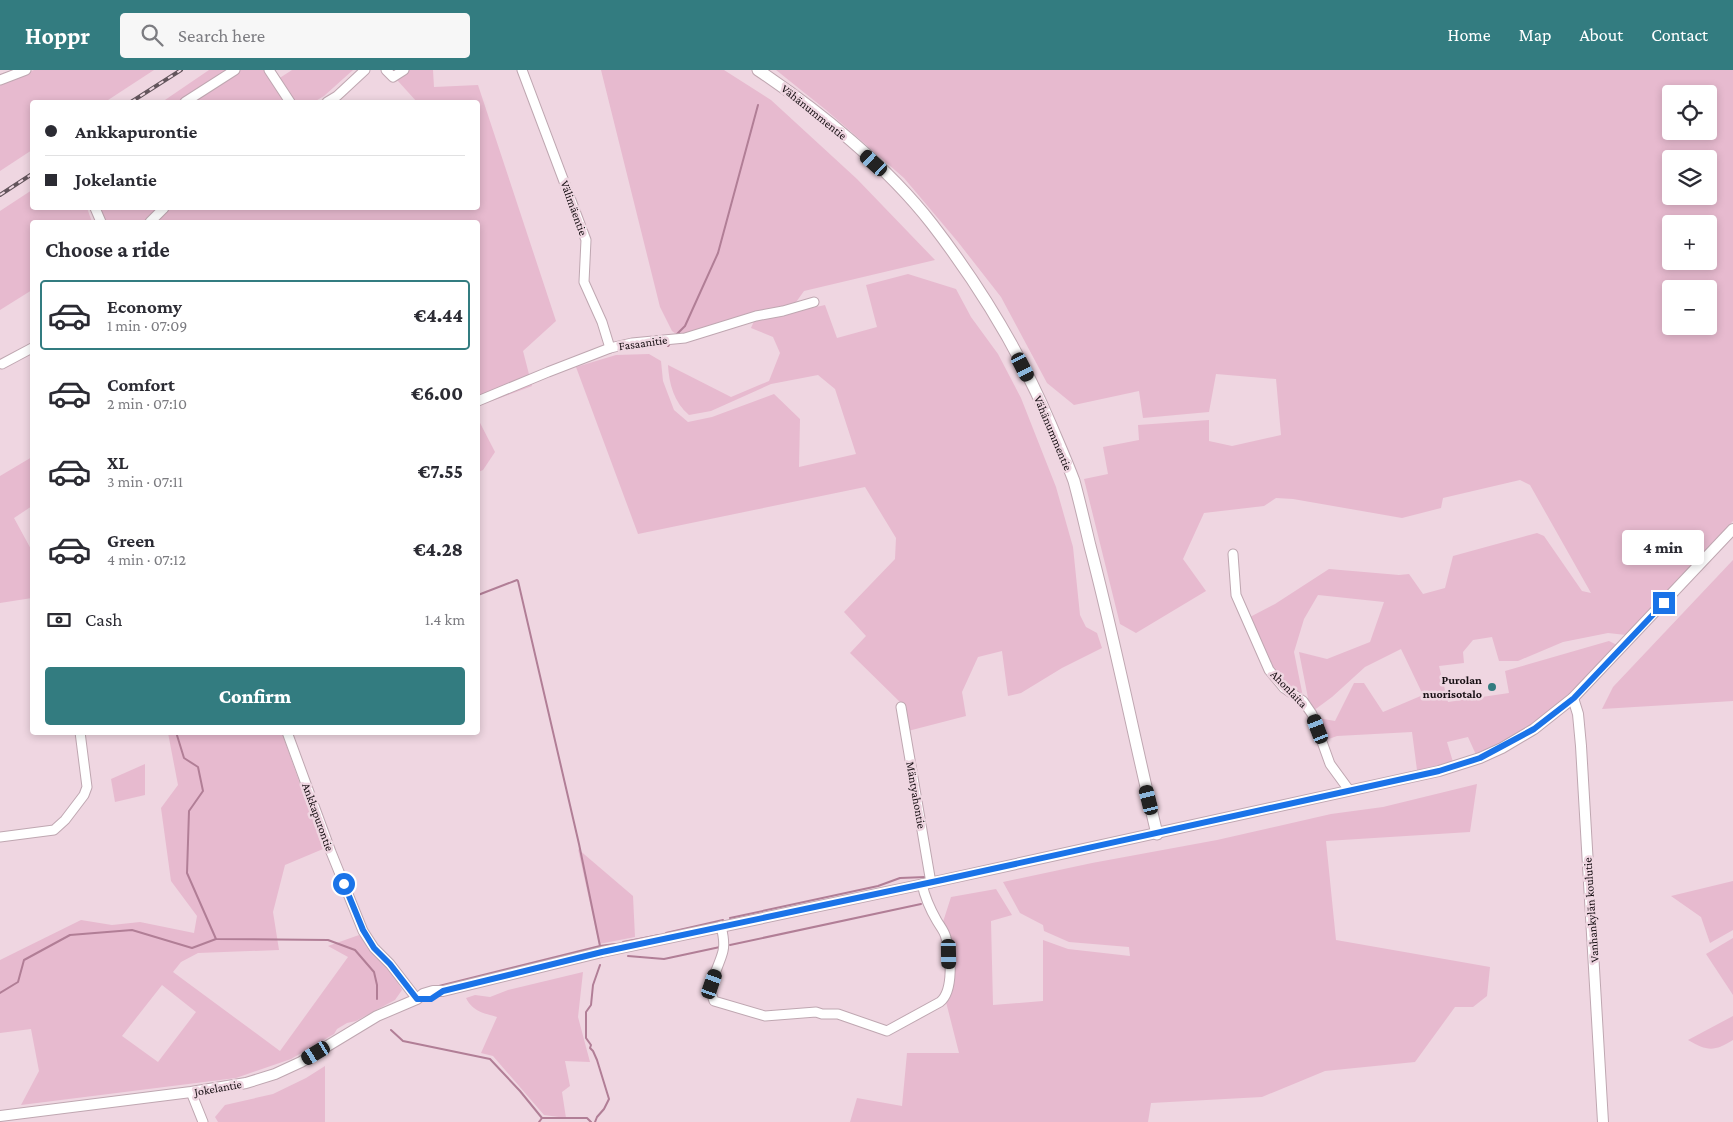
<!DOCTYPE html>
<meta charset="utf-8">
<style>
:root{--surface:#fff;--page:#f7f7f7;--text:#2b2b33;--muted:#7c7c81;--line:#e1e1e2;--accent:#337c80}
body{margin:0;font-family:"Crimson Pro",serif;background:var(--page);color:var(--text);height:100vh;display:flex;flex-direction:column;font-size:19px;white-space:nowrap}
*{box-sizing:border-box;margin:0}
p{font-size:16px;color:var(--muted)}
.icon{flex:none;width:28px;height:28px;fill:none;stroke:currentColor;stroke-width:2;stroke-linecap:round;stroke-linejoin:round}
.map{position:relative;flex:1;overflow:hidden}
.details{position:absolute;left:30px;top:150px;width:450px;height:515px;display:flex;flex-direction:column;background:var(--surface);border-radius:5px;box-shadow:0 2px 8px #0003}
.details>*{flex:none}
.banner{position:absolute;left:30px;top:30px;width:450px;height:110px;border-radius:5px;box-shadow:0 2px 8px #0003;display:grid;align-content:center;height:110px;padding:0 15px;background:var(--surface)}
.buttons{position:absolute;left:1662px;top:15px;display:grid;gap:10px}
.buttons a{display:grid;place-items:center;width:55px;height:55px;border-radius:5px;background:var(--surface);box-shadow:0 2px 8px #0003;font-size:25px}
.end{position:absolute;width:22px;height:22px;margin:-11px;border:6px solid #1a73e8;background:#fff;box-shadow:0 0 0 2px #fff}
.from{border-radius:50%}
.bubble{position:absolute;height:35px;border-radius:5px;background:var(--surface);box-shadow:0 2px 8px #0003;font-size:16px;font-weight:800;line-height:35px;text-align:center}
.car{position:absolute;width:15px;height:30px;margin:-15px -8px;border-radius:6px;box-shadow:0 0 4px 1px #0007;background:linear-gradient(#222 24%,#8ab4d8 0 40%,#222 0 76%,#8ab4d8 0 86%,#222 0)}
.banner b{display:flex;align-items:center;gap:18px;height:48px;font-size:19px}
.banner b+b{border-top:1px solid var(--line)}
.banner i{width:12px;height:12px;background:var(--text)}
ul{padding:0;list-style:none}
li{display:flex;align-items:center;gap:15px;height:70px;margin:0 10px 8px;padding:0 5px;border:2px solid transparent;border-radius:5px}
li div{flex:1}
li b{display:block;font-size:19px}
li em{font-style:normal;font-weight:800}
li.active{border-color:var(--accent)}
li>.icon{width:45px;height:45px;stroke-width:1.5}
h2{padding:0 15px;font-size:22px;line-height:60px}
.pay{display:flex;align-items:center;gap:12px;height:55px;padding:0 15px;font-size:19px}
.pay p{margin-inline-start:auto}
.button{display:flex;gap:10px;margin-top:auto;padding:10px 15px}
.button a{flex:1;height:58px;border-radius:5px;background:var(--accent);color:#fff;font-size:20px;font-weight:800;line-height:58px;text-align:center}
header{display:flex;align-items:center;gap:30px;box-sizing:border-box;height:70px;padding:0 25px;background:var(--accent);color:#fff}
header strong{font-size:24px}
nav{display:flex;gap:28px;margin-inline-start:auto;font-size:18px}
.search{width:350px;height:45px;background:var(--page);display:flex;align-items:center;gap:12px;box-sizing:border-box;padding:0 18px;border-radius:5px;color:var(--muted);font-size:19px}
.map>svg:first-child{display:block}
</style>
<header>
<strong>Hoppr</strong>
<div class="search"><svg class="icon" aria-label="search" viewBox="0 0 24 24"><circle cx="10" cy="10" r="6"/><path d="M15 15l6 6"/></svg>Search here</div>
<nav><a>Home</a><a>Map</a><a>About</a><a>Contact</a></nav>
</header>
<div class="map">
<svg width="1733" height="1052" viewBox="0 0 1733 1052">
<rect width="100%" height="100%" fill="#efd6e1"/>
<g fill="#e7bacf" fill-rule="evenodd">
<path d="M34 0H154L105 32H32V80L0 101V14Z"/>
<path d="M209 0H268L275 11 292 0H353L324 26 314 32H162Z"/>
<path d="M388 0H433L434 17 478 15 556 251 523 281 532 316 478 336V152H105L99 138H478V32H417Z"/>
<path d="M601 0H724L771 30 857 109 935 190 804 221 794 235 679 266 672 261 660 237Z"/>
<path d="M776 0H1733V451L1626 565 1608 563 1563 572 1518 591H1499L1492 567 1473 570 1463 582 1464 593 1439 596 1448 632 1509 623 1505 601 1609 571 1617 575 1574 623 1520 663 1477 687 1468 667 1447 672 1453 692 1417 700 1412 662 1337 666 1326 670 1318 648 1335 651 1354 613H1364L1383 642 1423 625 1401 579 1365 597 1332 627 1313 641 1309 633 1299 582 1327 589 1370 572 1384 532 1318 525 1304 549 1294 582 1303 627 1286 616 1271 598 1250 547 1275 534 1329 499 1399 505 1409 504 1423 524 1445 518 1453 486 1537 463 1544 466 1582 521 1591 523 1530 415 1520 410 1443 428 1441 438 1402 448 1293 429 1276 428 1264 436 1204 443 1183 489 1206 521 1136 563 1120 554 1084 409 1108 404 1103 377 1139 370 1138 355 1209 350V371L1232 376 1281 365 1276 309 1216 304 1209 342 1143 348 1139 321 1074 335 1047 313 1001 227 958 172 904 108 826 40ZM1671 24H1709V61H1671ZM1671 89H1709V126H1671ZM1671 154H1709V191H1671ZM1671 219H1709V256H1671Z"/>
<path d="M32 120V138H87L92 152H32V220L0 240V141Z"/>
<path d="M908 204 956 219 971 247 998 284 1021 328 1056 417 1073 477 1080 545 1086 557 1097 563 1102 578 1062 598 1021 623 1008 626 1002 581 978 587 962 622 966 646 908 661 904 636 850 583 866 566 844 542 895 489 896 468 865 417 638 464 576 297 616 285 649 284 661 291 663 311 674 340 688 352 712 347 774 324 800 349 799 397 856 384 835 319 818 305 771 314 711 341 689 345C674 332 669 314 668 295L731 327 769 311 780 283 773 267 751 258 754 251 825 235 837 268 877 257 866 215Z"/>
<path d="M478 349 495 382 483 400 478 402Z"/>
<path d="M32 387V436L14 448 32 481V528L0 533V406Z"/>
<path d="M1733 490V631L1602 639 1613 617Z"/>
<path d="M168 663H282L323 779 285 795 273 842 279 880 198 883 181 892 173 902 280 981 348 887 328 876 359 865 393 904 402 920 395 930 356 951 347 953 337 959 334 964 291 989 236 1008 21 1035 39 1001 31 959 0 963V890L81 850 112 855 140 852 194 863 197 846 171 811 161 738 178 715ZM162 915 196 942 158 992 122 966Z"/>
<path d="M145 694V725L115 732 111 709Z"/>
<path d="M1477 714 1470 762 1326 771 1336 870 1490 897 1487 926 1473 937H1455L1415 992 1325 1001 1262 1027 1151 1033 1148 1052H850L857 1028 902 1036 907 983H959L945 928 946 867 943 852 951 827 996 819 1012 845 991 851 993 935 1043 931V870L1068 879 1130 886 1129 877 1069 872 1044 861 1043 855 1020 843 1003 812 1092 793 1217 770 1331 744 1383 737Z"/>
<path d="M578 779 633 826 635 867 599 874Z"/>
<path d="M1733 811V860L1710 873 1701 847 1671 826Z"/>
<path d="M1733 868V925L1706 884Z"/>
<path d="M583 902 578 947 590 992 565 991 570 1016 562 1022 566 1048 544 1045 493 986 481 983 497 947C484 943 473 942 466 928L475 925 490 927 508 920Z"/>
<path d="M1733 946V970C1714 982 1707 981 1688 970Z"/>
<path d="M325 996V1052H218L215 1047 225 1035 273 1024 306 1008Z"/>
</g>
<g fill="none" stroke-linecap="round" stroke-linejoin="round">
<g stroke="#b17e96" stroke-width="2">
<path d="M677 264 685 256 718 183 758 35"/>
<path d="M668 276 669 275"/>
<path d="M176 662 184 688 198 697 203 721 189 741 187 803 216 869 328 870 355 880 374 902 377 915V929"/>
<path d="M730 848 878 816 900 808 926 807"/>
<path d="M666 863 723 850"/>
<path d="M623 872 659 865"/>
<path d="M730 875 921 834"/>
<path d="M600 876 615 874"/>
<path d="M628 886 664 889 720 877"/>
<path d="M435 917 600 876 579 774 518 511 517 510 478 525"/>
<path d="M0 923 18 912 24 890 70 865 132 860 192 878 216 869"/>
<path d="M391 960 403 971 490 989 520 1021 542 1048"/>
<path d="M539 1052 542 1048H587L591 1052"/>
<path d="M595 1052 597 1047 604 1039 609 1029 597 990 593 981 590 978 591 975 586 968V942L591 935 593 915 600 895"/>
</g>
<g stroke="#bfa7b1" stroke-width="11">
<g id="minor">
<path d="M269 0 290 32"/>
<path d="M386 0 393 7 404 0"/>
<path d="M522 0 586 170 584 212 602 252 610 278"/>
<path d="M0 10 26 0"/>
<path d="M185 32 235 0"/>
<path d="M327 32 337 26 365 0"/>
<path d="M95 138 101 152"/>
<path d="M150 152 164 138"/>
<path d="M2 294 32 278"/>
<path d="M478 331 548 302 610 278 632 273 685 268 756 246 783 241 814 232"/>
<path d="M1233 484 1236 525 1269 600 1284 618 1303 631 1312 644 1330 694 1349 720"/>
<path d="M901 637 931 813"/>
<path d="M287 662 331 782 363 861 374 878 390 894 417 929"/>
<path d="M0 767 54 760 65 750 84 725 87 717 80 662"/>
<path d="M721 856C723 864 725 873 723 881 719 898 706 914 714 931L765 946 816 942 822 944H838L887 961 940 932C954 921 951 884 946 868 945 862 940 856 937 851 930 839 925 828 922 814"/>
<path d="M191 1022 203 1052"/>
</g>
</g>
<g stroke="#bfa7b1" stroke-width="12">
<g id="tertiary">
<path d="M1573 628 1578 644 1581 676 1603 1052"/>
<path d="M0 1046 191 1022 246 1013 275 1004 301 992 377 946 417 929 423 924 433 921H443L602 882 943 810 1439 701 1480 688 1502 678 1534 659 1573 628 1733 459"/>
</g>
</g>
<g stroke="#bfa7b1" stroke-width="13">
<path id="secondary" d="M758 0C819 41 887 96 932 154 979 215 1020 282 1050 353 1058 372 1067 392 1074 411 1080 433 1085 455 1090 476 1115 571 1134 668 1157 764"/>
</g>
<use href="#minor" stroke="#fff" stroke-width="9"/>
<use href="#tertiary" stroke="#fff" stroke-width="10"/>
<use href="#secondary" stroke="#fff" stroke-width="11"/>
<g stroke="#63555c" stroke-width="4">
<g id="rail">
<path d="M131 32 181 0"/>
<path d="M0 125 32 104"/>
</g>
</g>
<use href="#rail" stroke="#efd6e1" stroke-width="2" stroke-dasharray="5.5" stroke-linecap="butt"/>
</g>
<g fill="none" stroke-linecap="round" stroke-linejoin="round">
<path stroke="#1a73e8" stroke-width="6" d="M344 814 363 860 374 878 390 894 417 929H431L443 921 602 882 942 810 1439 701 1480 688 1534 659 1574 628 1664 533"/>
</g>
<circle fill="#337c80" stroke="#efd6e1" stroke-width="2" cx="1492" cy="617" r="5"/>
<g text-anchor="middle" stroke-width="5" stroke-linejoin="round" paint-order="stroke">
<g font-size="12" fill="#160e12" stroke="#efd6e1">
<text transform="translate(814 42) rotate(39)" y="4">Vähänummentie</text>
<text transform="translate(574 138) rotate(70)" y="4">Välimäentie</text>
<text transform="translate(643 273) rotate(-8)" y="4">Fasaanitie</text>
<text transform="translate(1053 363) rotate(67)" y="4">Vähänummentie</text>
<text transform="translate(1289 619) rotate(46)" y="4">Ahonlaita</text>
<text transform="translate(916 725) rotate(80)" y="4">Mäntyahontie</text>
<text transform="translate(318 747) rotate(70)" y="4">Ankkapurontie</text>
<text transform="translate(1591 840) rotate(-94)" y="4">Vanhankylän koulutie</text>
<text transform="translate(218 1018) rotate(-10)" y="4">Jokelantie</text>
</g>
<g font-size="12" font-weight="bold" fill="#160e12" stroke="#efd6e1" text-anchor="end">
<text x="1482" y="614">Purolan<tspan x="1482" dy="14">nuorisotalo</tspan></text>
</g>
</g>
</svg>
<div class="buttons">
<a><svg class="icon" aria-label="locate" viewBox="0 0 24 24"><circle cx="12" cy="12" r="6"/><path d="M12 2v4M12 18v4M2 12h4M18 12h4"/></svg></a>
<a><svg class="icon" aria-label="layers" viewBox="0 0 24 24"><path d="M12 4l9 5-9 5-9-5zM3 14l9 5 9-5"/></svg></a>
<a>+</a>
<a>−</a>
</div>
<i class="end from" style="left:344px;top:814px"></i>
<i class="end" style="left:1664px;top:533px"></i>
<div class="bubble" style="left:1622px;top:460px;width:82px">4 min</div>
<i class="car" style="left:874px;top:93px;rotate:312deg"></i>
<i class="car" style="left:1023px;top:297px;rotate:153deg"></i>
<i class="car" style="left:1318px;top:659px;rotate:339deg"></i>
<i class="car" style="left:1149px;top:730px;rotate:346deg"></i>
<i class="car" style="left:949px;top:884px;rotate:179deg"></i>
<i class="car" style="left:712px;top:914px;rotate:19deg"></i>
<i class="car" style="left:316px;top:983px;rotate:239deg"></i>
<div class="banner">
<b><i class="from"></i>Ankkapurontie</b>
<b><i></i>Jokelantie</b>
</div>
<section class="details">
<h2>Choose a ride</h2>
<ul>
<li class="active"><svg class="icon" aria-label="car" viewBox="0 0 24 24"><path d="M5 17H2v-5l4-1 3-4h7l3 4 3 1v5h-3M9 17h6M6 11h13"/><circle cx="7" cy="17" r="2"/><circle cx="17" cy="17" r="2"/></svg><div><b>Economy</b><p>1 min · 07:09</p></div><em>€4.44</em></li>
<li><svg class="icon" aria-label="car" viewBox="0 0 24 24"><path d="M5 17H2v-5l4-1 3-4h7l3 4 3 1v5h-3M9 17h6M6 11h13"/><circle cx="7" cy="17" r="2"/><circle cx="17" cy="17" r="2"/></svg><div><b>Comfort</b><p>2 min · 07:10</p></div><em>€6.00</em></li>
<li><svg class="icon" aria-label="car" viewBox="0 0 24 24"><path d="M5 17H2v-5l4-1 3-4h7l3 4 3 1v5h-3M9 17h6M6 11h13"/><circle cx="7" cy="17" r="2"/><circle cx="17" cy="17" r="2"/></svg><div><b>XL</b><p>3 min · 07:11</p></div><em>€7.55</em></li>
<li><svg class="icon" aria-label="car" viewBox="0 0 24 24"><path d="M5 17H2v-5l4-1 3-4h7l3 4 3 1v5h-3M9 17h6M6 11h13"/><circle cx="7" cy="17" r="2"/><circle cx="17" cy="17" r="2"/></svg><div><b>Green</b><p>4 min · 07:12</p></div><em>€4.28</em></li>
</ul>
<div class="pay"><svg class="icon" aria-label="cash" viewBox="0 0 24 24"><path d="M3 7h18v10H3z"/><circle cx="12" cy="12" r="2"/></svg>Cash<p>1.4 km</p></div>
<div class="button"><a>Confirm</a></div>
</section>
</div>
